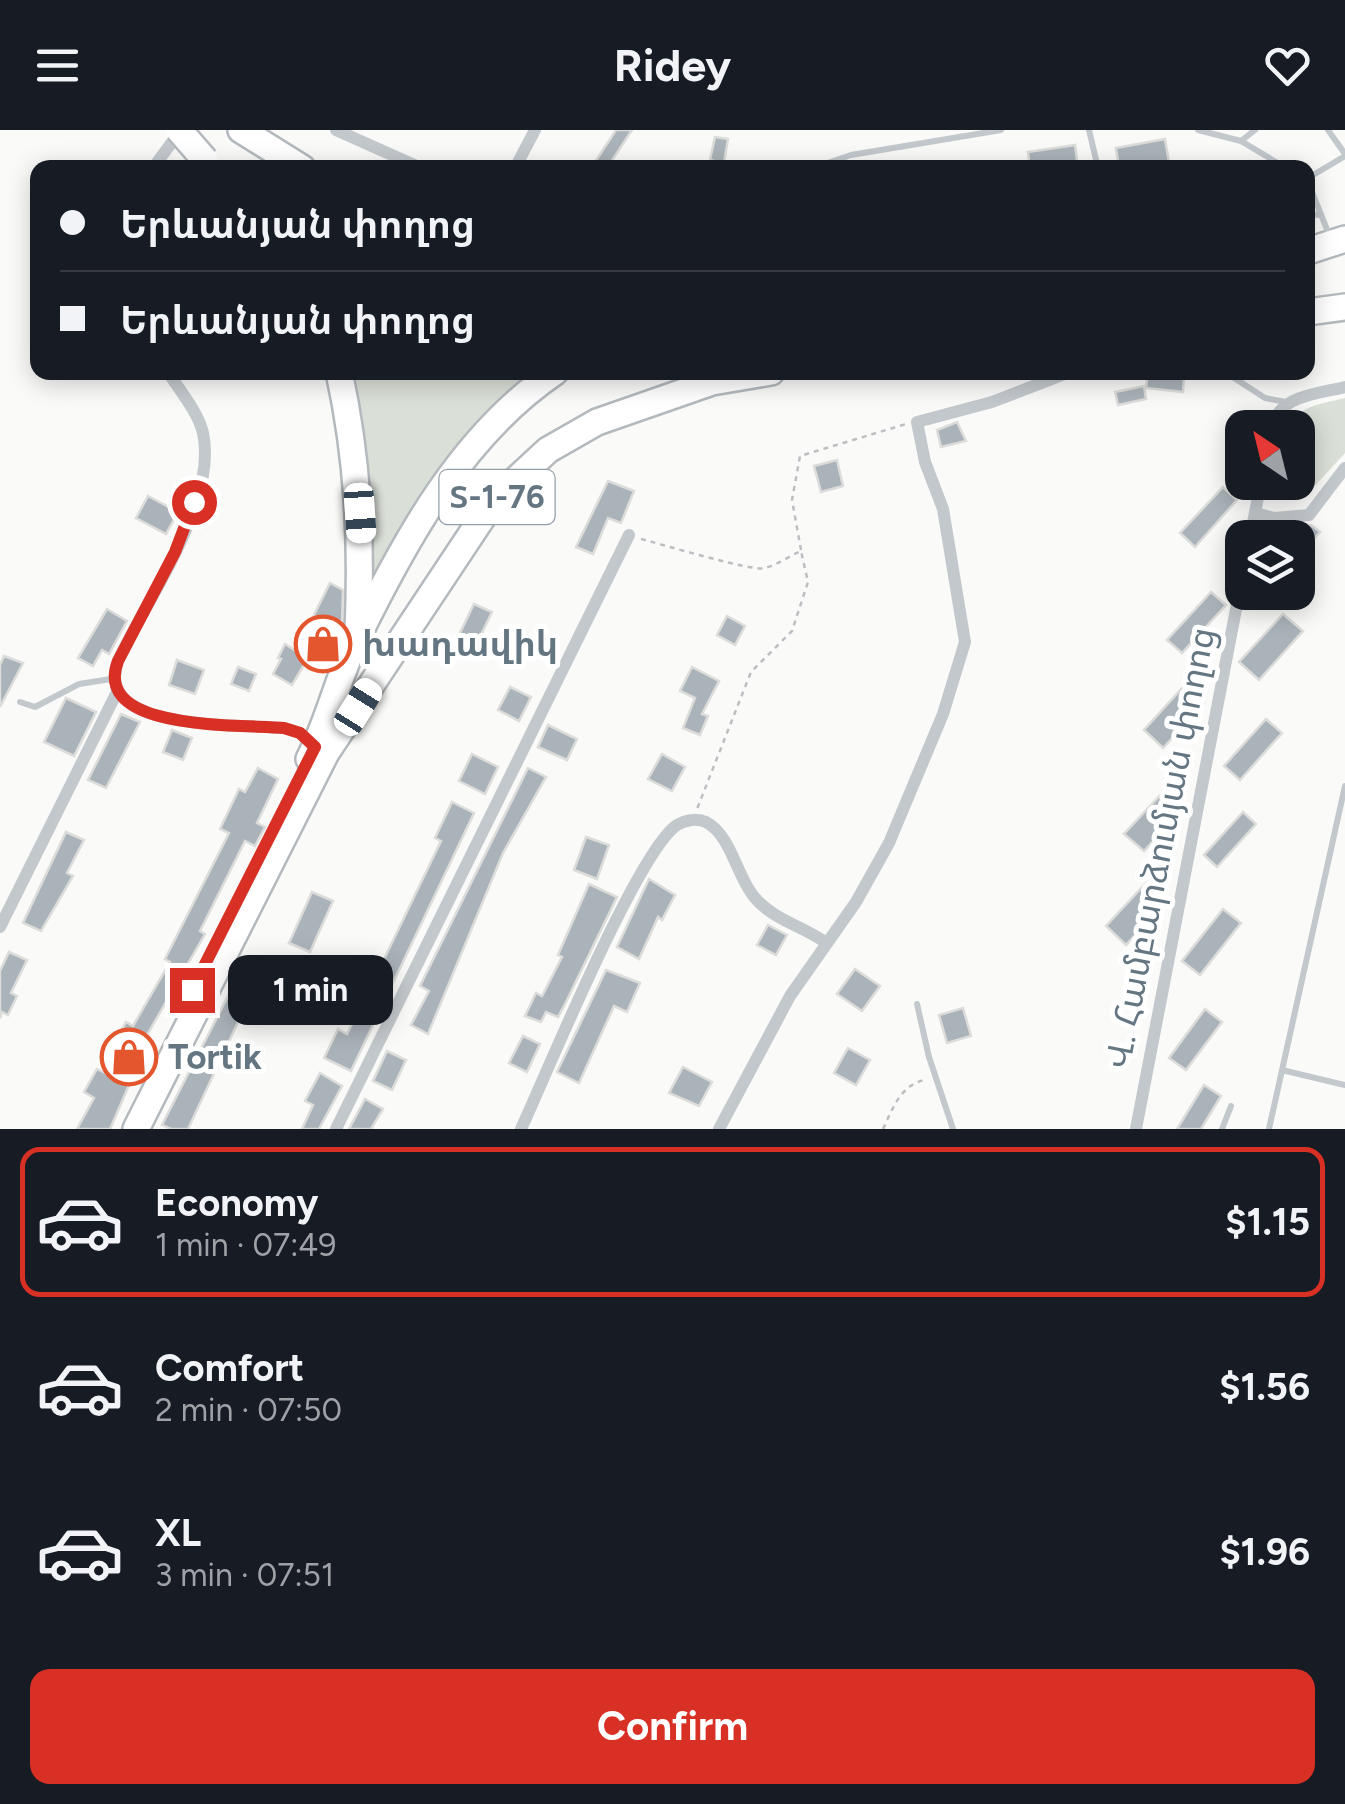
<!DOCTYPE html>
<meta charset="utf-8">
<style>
:root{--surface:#171b24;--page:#242831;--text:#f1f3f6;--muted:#9ea1a6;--line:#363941;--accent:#d93025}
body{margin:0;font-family:Figtree,"Noto Sans Armenian",sans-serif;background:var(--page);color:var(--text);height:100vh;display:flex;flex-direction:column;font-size:38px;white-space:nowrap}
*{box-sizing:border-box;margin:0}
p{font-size:32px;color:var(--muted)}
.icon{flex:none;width:55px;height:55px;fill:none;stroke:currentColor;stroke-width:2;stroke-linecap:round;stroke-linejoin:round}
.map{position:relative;height:999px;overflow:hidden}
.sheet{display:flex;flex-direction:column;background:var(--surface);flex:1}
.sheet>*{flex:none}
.hud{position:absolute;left:30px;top:30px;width:1285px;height:220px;border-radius:20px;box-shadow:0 5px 25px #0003;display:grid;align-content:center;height:220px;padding:0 30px;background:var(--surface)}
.needle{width:65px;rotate:325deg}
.tools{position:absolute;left:1225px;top:280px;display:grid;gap:20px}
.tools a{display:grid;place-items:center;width:90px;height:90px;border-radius:20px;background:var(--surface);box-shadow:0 5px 25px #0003;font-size:50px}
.end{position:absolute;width:45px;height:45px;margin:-22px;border:12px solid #d93025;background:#fff;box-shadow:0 0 0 5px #fff}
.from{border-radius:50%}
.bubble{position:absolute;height:70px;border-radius:20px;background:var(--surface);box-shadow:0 5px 25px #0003;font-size:32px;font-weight:700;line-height:70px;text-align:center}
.car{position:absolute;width:30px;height:60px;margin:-30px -15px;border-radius:12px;box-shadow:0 0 8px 2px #0007;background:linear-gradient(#fff 24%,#345 0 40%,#fff 0 76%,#345 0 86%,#fff 0)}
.hud b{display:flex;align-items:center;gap:35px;height:95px;font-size:38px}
.hud b+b{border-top:2px solid var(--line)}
.hud i{width:25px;height:25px;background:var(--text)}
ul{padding:18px 0 0;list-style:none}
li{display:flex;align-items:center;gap:30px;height:150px;margin:0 20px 15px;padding:0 10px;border:5px solid transparent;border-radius:20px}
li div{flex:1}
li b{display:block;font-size:38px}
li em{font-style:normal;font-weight:700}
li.on{border-color:var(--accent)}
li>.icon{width:90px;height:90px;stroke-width:1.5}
.primary-button{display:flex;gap:20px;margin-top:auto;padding:20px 30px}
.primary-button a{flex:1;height:115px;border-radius:20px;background:var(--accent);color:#fff;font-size:40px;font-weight:700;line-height:115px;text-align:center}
header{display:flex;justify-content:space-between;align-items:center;height:130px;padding:0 30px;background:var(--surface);font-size:45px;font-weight:700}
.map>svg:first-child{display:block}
</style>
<header><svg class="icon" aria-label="menu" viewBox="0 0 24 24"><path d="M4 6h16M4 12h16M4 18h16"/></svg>Ridey<svg class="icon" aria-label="heart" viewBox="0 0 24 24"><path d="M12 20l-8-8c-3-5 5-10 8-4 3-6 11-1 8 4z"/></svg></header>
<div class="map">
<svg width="1345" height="999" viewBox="0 0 1345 999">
<rect width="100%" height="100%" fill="#fafaf8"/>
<g fill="#dadfd7">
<path d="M350 243H537L377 455 370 441Z"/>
<path d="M1345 268V323L1310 361 1284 368 1279 353 1298 352V298L1290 297C1300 274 1323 274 1345 268Z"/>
</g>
<g fill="#aab3b9" stroke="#dcdcda" stroke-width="2.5">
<path d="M616 0H632L607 38H598L595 32Z"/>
<path d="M715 7 728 9 724 33 710 30Z"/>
<path d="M1165 9 1170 38H1119L1116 18Z"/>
<path d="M1075 15 1078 38H1030L1028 22Z"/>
<path d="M1148 242 1184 245 1183 262 1146 258Z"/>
<path d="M1144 256 1146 269 1118 275 1115 262Z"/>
<path d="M957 292 966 311 941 317 937 300Z"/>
<path d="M837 330 843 356 821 362 814 336Z"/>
<path d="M608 351 634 361 621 393 608 388 593 424 576 417Z"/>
<path d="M1223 357 1237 370 1195 417 1180 403Z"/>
<path d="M148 366 178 382 166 404 136 388Z"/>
<path d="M1311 395 1320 402 1298 427V408H1288L1299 396Z"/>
<path d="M330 453 343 460 342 492 325 524 314 518 292 555 273 544 281 529 278 528 285 514 296 521Z"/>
<path d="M1211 462 1226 475 1182 523 1167 510Z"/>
<path d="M474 474 492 482 475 517 457 509Z"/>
<path d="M107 479 127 491 109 524 102 520 93 536 78 528Z"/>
<path d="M1283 484 1303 501 1259 550 1239 532Z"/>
<path d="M727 486 745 496 735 515 717 505Z"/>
<path d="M4 526 23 533 0 577V535Z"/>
<path d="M177 530 204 540 195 564 169 555Z"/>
<path d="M238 537 256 544 249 561 231 554Z"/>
<path d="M692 537 719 551 702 584 708 586 700 605 683 598 695 568 680 561Z"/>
<path d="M1184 556 1204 574 1163 618 1144 600Z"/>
<path d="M510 557 531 567 519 591 498 580Z"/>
<path d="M66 568 96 582 74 626 44 612Z"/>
<path d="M121 584 140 592 106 658 88 650Z"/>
<path d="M1266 589 1282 603 1240 650 1224 636Z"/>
<path d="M548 595 577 609 567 630 538 617Z"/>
<path d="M172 600 192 608 183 630 163 622Z"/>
<path d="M472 624 498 637 485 664 459 651Z"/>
<path d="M662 624 685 637 672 661 648 649Z"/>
<path d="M258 638 278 649 257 693 265 697 255 716 245 711 200 801 205 804 131 933 110 921 126 892 133 896 170 832 165 829 229 703 220 699 239 659 245 662Z"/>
<path d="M528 638 546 647 503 723 428 904 411 895 429 861 420 856Z"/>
<path d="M1166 659 1185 676 1144 721 1124 704Z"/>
<path d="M452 672 474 683 351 941 324 928 338 899 347 904 374 850 441 711 435 708Z"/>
<path d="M1243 682 1256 694 1217 737 1204 725Z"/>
<path d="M66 702 84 710 67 743 73 746 41 801 23 793Z"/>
<path d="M586 707 609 715 597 749 574 740Z"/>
<path d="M649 749 675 765 662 790 658 787 639 829 617 817Z"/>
<path d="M1146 753 1166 771 1126 815 1106 796Z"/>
<path d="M589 754 617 767 565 874 558 887 546 882 541 892 525 886 536 863 542 866 562 827 558 825Z"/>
<path d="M312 762 333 771 310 822 289 813Z"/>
<path d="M1223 779 1241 793 1200 845 1182 831Z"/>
<path d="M768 795 787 805 776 825 757 815Z"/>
<path d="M9 822 27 830 11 863 17 866 8 885 2 882 0 888V841Z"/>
<path d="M855 839 880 856 862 881 837 864Z"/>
<path d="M606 840 640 853 627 882 614 876 579 953 557 942Z"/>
<path d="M229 864 247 873 188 999H171L162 995Z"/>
<path d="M963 878 971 906 947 913 939 885Z"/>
<path d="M1205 879 1222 892 1186 940 1169 928Z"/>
<path d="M523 906 540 914 527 942 509 933Z"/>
<path d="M848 918 870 930 856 955 834 943Z"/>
<path d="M387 921 406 930 392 960 373 951Z"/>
<path d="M683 937 712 952 699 976 669 963Z"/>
<path d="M97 939 129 955 110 999H77L94 968 84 962Z"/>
<path d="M320 943 342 956 319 999H302L313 975 305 971Z"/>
<path d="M1204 955 1221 966 1201 999H1177Z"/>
<path d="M365 969 383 979 371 999H349Z"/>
</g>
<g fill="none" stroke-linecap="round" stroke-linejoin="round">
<g stroke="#b4b9bd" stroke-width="30">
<g id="highway">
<path d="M241 0 302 38"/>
<path d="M1308 121 1345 109"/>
<path d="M1308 182 1345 177"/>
<path d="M339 242C358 329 362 412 358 501"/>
<path d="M309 629C329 590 338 547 357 508 405 410 462 305 555 242"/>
<path d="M136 999 326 623 494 370 548 320 597 292 712 252 771 242"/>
</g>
</g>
<g stroke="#bbbfc2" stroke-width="2.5" stroke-dasharray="5 5" stroke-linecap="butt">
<path d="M641 409C661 414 753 442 765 438 777 435 789 426 801 421L808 452 792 501 751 542 697 679"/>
<path d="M801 420 792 370 800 326 906 294"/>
<path d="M883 999C893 978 900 956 924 950"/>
</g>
<g stroke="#c3c8cc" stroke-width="6">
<path d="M1089 0 1098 38"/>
<path d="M1198 0 1241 11 1286 38"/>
<path d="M1328 0 1345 24"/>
<path d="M1241 11 1255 0"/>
<path d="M591 38V37"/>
<path d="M813 38 851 25 1001 0"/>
<path d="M1308 48 1345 26"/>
<path d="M1308 52 1330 107"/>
<path d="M1308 84 1321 85"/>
<path d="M1225 242 1265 268 1286 272"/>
<path d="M20 572 35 577 79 554 111 549"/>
<path d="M917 874 929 927 953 999"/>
<path d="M1282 940 1345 955"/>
<path d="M1222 999 1231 976"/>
<path d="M1269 999 1345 656"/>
</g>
<g stroke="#c3c8cc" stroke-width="12">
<path d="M336 0 421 38"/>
<path d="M153 38 181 0"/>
<path d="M515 38 535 0"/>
<path d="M168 242C180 261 198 282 203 303 218 373 147 468 118 531 92 602 240 594 284 598L300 603 317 618"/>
<path d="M1272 298C1278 265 1318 264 1345 257"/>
<path d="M1255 383 1274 388 1309 385 1345 338"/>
<path d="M1250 408 1261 352"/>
<path d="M0 797 116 564"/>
<path d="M336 999 629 405"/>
<path d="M521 999C547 943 637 722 677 695 685 690 697 688 706 692 732 706 736 746 755 768 774 790 802 796 825 812"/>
<path d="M719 999 790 866 856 772 889 713 943 584 965 512 943 379 925 332 917 292 992 272 1070 242"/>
<path d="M1136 999 1242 448"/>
</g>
<use href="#highway" stroke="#fff" stroke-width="25"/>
<g stroke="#b4b9bd" stroke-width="30" stroke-linecap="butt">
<path id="highway-bridge" d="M179 0 205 30"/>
</g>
<use href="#highway-bridge" stroke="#fff" stroke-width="25"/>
</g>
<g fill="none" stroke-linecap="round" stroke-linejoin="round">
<path stroke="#d93025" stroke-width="12" d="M192 860 315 617 300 603 284 598C241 594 91 602 118 531L175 422 194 372"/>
</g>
<defs>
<g id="shop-ring" transform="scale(2.875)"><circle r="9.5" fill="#fff" stroke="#e4572e" stroke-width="1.5"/><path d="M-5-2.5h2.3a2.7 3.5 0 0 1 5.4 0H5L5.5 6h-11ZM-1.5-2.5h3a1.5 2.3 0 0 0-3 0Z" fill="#e4572e"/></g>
</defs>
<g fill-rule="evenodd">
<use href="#shop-ring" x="323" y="514"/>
<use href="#shop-ring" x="129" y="927"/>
</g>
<g text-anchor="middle" stroke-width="10" stroke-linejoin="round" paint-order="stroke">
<rect fill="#fff" stroke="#939fa8" stroke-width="2.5" x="439.5" y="340" width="115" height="54" rx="8"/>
<g font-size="32" font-weight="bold" fill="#657683">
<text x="497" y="378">Տ-1-76</text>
</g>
<g font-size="35" font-weight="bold" fill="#657683" stroke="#fff" text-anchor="start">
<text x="362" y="526">խադավիկ</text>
<text x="168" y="939">Tortik</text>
</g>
<g font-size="35" fill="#657683" stroke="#fff">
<text transform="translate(1160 718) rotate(-79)" y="12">Վ. Համբարձումյան փողոց</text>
</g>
</g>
</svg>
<div class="tools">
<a><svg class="needle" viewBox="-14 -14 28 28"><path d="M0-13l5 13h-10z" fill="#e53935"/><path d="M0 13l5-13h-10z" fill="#9ea1a6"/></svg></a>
<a><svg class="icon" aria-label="layers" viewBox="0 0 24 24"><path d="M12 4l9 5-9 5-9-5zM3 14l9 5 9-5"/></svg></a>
</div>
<i class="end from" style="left:194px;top:372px"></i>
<i class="end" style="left:192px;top:860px"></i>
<div class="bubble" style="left:228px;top:825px;width:165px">1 min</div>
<i class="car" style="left:360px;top:383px;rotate:176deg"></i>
<i class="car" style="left:358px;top:577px;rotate:32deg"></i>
<div class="hud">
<b><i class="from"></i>Երևանյան փողոց</b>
<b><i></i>Երևանյան փողոց</b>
</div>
</div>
<section class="sheet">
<ul>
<li class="on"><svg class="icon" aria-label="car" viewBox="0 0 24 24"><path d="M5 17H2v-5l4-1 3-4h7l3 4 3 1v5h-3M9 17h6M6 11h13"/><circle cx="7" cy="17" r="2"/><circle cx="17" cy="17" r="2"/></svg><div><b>Economy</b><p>1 min · 07:49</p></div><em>$1.15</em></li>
<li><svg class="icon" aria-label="car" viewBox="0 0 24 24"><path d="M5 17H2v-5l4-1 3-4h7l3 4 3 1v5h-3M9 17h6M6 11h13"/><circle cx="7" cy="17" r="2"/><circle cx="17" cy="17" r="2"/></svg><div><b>Comfort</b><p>2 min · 07:50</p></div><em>$1.56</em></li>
<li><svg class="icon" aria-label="car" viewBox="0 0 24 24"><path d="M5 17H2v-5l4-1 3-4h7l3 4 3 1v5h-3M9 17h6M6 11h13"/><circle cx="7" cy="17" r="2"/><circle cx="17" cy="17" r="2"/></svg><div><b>XL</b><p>3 min · 07:51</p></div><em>$1.96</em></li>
</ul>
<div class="primary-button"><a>Confirm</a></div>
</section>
